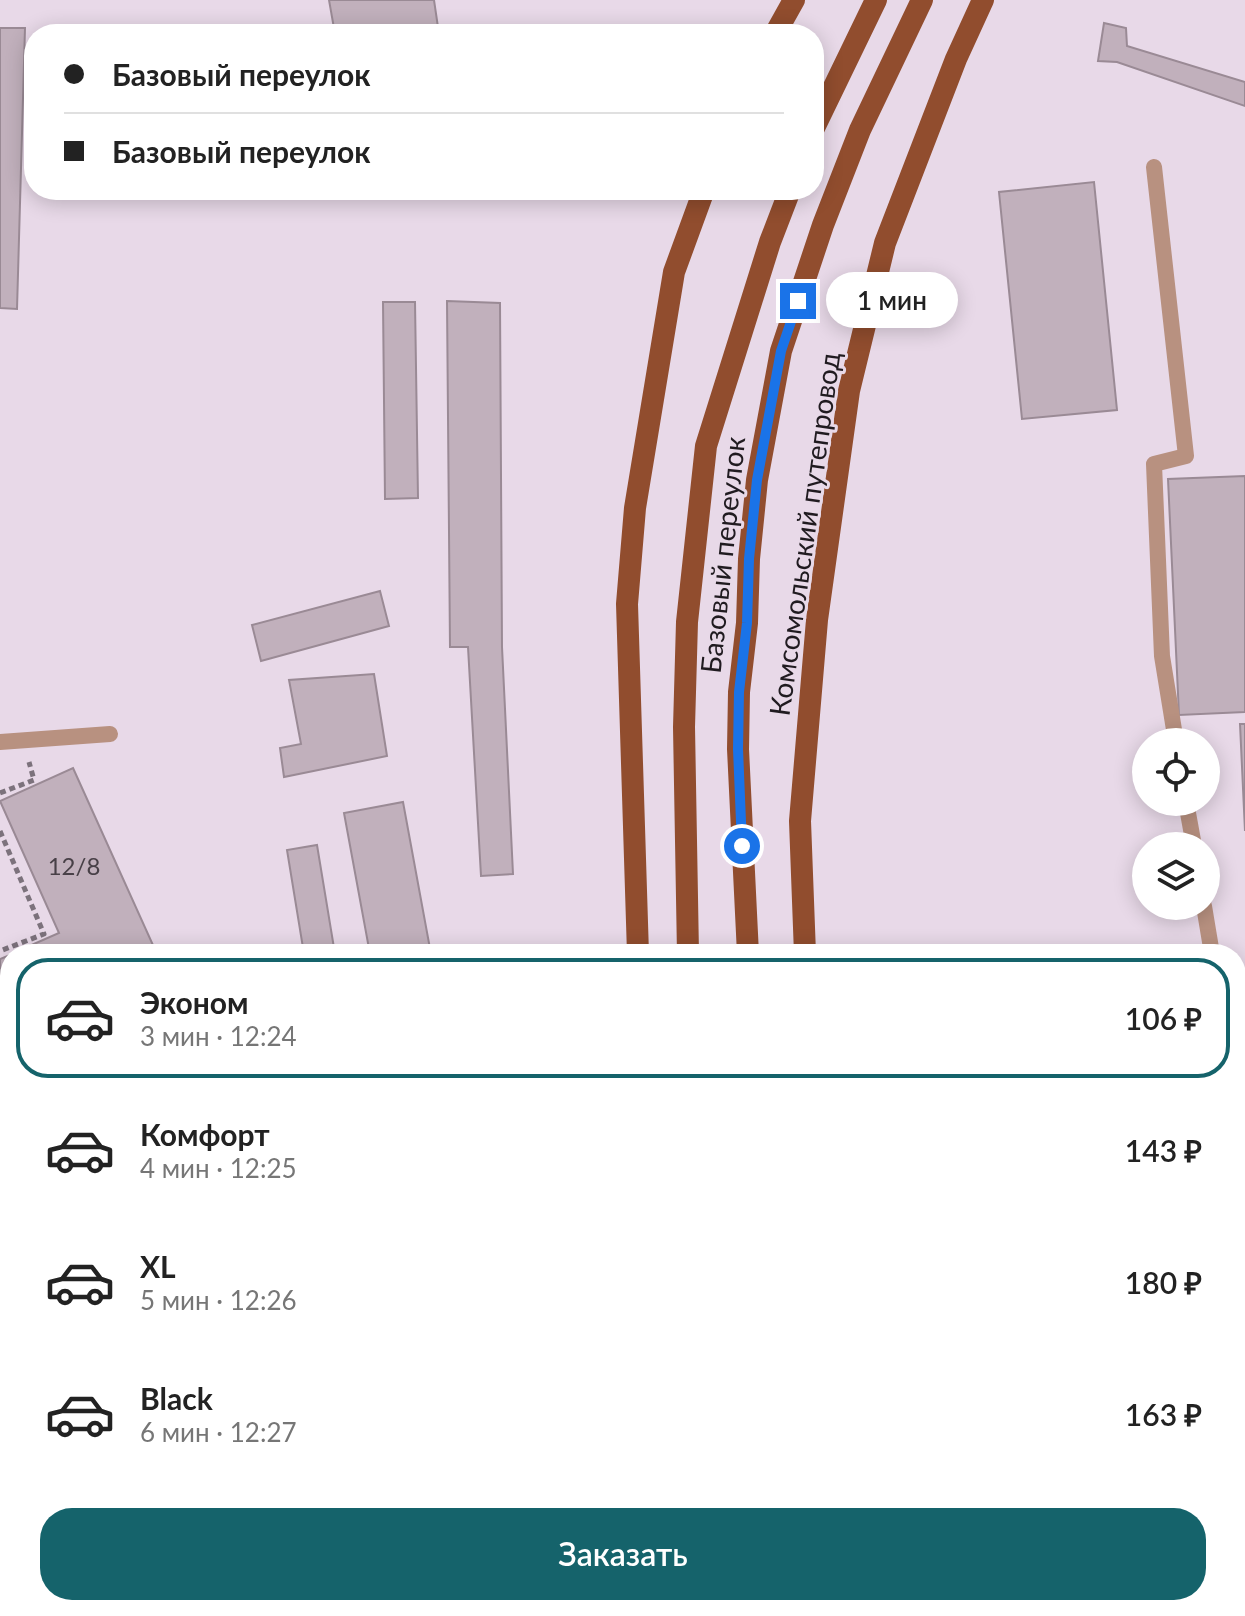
<!DOCTYPE html>
<html lang="ru">
<meta charset="utf-8">
<style>
:root{--surface:#fff;--page:#f6f6f6;--text:#222;--muted:#767676;--line:#e0e0e0;--accent:#15636b}
body{margin:0;font-family:Lato,sans-serif;background:var(--page);color:var(--text);height:100vh;display:flex;flex-direction:column;font-size:30px;white-space:nowrap}
*{box-sizing:border-box;margin:0}
p{font-size:26px;color:var(--muted)}
.icon{flex:none;width:44px;height:44px;fill:none;stroke:currentColor;stroke-width:2;stroke-linecap:round;stroke-linejoin:round}
.map{position:relative;flex:1;overflow:hidden}
.drawer{position:absolute;left:0px;top:944px;width:1246px;height:672px;display:flex;flex-direction:column;background:var(--surface);border-radius:32px 32px 0 0;box-shadow:0 4px 20px #0003}
.drawer>*{flex:none}
.top-card{position:absolute;left:24px;top:24px;width:800px;height:176px;border-radius:32px;box-shadow:0 4px 20px #0003;display:grid;align-content:center;height:176px;padding:0 40px;background:var(--surface)}
.tools{position:absolute;left:1132px;top:728px;display:grid;gap:16px}
.tools a{display:grid;place-items:center;width:88px;height:88px;border-radius:50%;background:var(--surface);box-shadow:0 4px 20px #0003;font-size:40px}
.end{position:absolute;width:36px;height:36px;margin:-18px;border:10px solid #1a73e8;background:#fff;box-shadow:0 0 0 4px #fff}
.from{border-radius:50%}
.bubble{position:absolute;height:56px;border-radius:28px;background:var(--surface);box-shadow:0 4px 20px #0003;font-size:26px;font-weight:600;line-height:56px;text-align:center}
.top-card b{display:flex;align-items:center;gap:28px;height:76px;font-size:30px}
.top-card b+b{border-top:2px solid var(--line)}
.top-card i{width:20px;height:20px;background:var(--text)}
ul{padding:14px 0 0;list-style:none}
li{display:flex;align-items:center;gap:24px;height:120px;margin:0 16px 12px;padding:0 24px;border:4px solid transparent;border-radius:32px}
li div{flex:1}
li b{display:block;font-size:30px}
li em{font-style:normal;font-weight:600}
li.on{border-color:var(--accent)}
li>.icon{width:72px;height:72px;stroke-width:1.5}
.primary-button{display:flex;gap:16px;margin-top:auto;padding:16px 40px}
.primary-button a{flex:1;height:92px;border-radius:32px;background:var(--accent);color:#fff;font-size:32px;font-weight:600;line-height:92px;text-align:center}
.map>svg:first-child{display:block}
</style>
<div class="map">
<svg width="1245" height="1616" viewBox="0 0 1245 1616">
<rect width="100%" height="100%" fill="#e8d9e8"/>
<g fill="#c1b0bc" stroke="#9a8a95" stroke-width="2">
<path d="M329 0H434L439 34H335Z"/>
<path d="M1104 23 1126 28 1127 46 1245 82V106L1117 62 1098 61Z"/>
<path d="M0 28H25L17 309 0 308Z"/>
<path d="M1094 182 1117 410 1022 419 999 192Z"/>
<path d="M447 301 500 303 502 647 513 874 481 876 468 647H450Z"/>
<path d="M383 302H415L418 498 385 499Z"/>
<path d="M1245 476V712L1179 715 1168 479Z"/>
<path d="M380 591 389 626 261 661 252 625Z"/>
<path d="M374 674 387 756 284 777 280 748 301 744 289 680Z"/>
<path d="M1240 724H1245V831Z"/>
<path d="M73 768 157 954H11L59 933 0 801Z"/>
<path d="M403 802 431 954H370L344 813Z"/>
<path d="M317 845 335 954H304L287 850Z"/>
<path d="M10 955V1073L0 1051V959Z"/>
<path d="M5 1334 10 1347V1416L0 1420V1336Z"/>
</g>
<g fill="none" stroke-linecap="round" stroke-linejoin="round">
<g stroke="#7c727c" stroke-width="5" stroke-dasharray="6 4" stroke-linecap="butt">
<path d="M0 793 34 780 29 762"/>
<path d="M0 831 44 934 0 951"/>
<path d="M0 1069 10 1094"/>
<path d="M0 1189 10 1185"/>
</g>
<g stroke="#b89180" stroke-width="16">
<path d="M1154 167 1186 456 1154 464 1162 656 1176 742"/>
<path d="M0 742 110 734"/>
<path d="M1186 802 1194 846"/>
<path d="M1204 906 1212 954"/>
<path d="M1236 994 1245 991"/>
<path d="M1236 1139V1164"/>
<path d="M1156 1606 1158 1616"/>
</g>
<g stroke="#914d2e" stroke-width="22">
<path d="M775 34 794 0"/>
<path d="M814 128 876 0"/>
<path d="M638 954 627 604 635 508 674 272 704 190"/>
<path d="M688 954 684 727 687 622 706 446 770 242 790 190"/>
<path d="M748 954 738 749 739 692 747 623 749 559 757 480 781 351 823 225 860 130 922 0"/>
<path d="M805 954 800 821 817 620 849 391 885 243 956 59 983 0"/>
<path d="M717 1606 718 1616"/>
<path d="M758 1606 759 1616"/>
<path d="M805 1606 806 1616"/>
<path d="M839 1606 840 1616"/>
</g>
</g>
<g fill="none" stroke-linecap="round" stroke-linejoin="round">
<path stroke="#1a73e8" stroke-width="10" d="M742 846 738 749 739 692 747 623 749 559 757 480 781 351 798 301"/>
</g>
<g text-anchor="middle" stroke-width="6" stroke-linejoin="round" paint-order="stroke">
<g font-size="24" fill="#484047">
<text x="74" y="875">12/8</text>
</g>
<g font-size="28" fill="#201b20" stroke="#e8d9e8">
<text transform="translate(805 534) rotate(-82)" y="10">Комсомольский путепровод</text>
<text transform="translate(723 555) rotate(-84)" y="10">Базовый переулок</text>
</g>
</g>
</svg>
<div class="tools">
<a><svg class="icon" aria-label="locate" viewBox="0 0 24 24"><circle cx="12" cy="12" r="6"/><path d="M12 2v4M12 18v4M2 12h4M18 12h4"/></svg></a>
<a><svg class="icon" aria-label="layers" viewBox="0 0 24 24"><path d="M12 4l9 5-9 5-9-5zM3 14l9 5 9-5"/></svg></a>
</div>
<i class="end from" style="left:742px;top:846px"></i>
<i class="end" style="left:798px;top:301px"></i>
<div class="bubble" style="left:826px;top:272px;width:132px">1 мин</div>
<div class="top-card">
<b><i class="from"></i>Базовый переулок</b>
<b><i></i>Базовый переулок</b>
</div>
<section class="drawer">
<ul>
<li class="on"><svg class="icon" aria-label="car" viewBox="0 0 24 24"><path d="M5 17H2v-5l4-1 3-4h7l3 4 3 1v5h-3M9 17h6M6 11h13"/><circle cx="7" cy="17" r="2"/><circle cx="17" cy="17" r="2"/></svg><div><b>Эконом</b><p>3 мин · 12:24</p></div><em>106 ₽</em></li>
<li><svg class="icon" aria-label="car" viewBox="0 0 24 24"><path d="M5 17H2v-5l4-1 3-4h7l3 4 3 1v5h-3M9 17h6M6 11h13"/><circle cx="7" cy="17" r="2"/><circle cx="17" cy="17" r="2"/></svg><div><b>Комфорт</b><p>4 мин · 12:25</p></div><em>143 ₽</em></li>
<li><svg class="icon" aria-label="car" viewBox="0 0 24 24"><path d="M5 17H2v-5l4-1 3-4h7l3 4 3 1v5h-3M9 17h6M6 11h13"/><circle cx="7" cy="17" r="2"/><circle cx="17" cy="17" r="2"/></svg><div><b>XL</b><p>5 мин · 12:26</p></div><em>180 ₽</em></li>
<li><svg class="icon" aria-label="car" viewBox="0 0 24 24"><path d="M5 17H2v-5l4-1 3-4h7l3 4 3 1v5h-3M9 17h6M6 11h13"/><circle cx="7" cy="17" r="2"/><circle cx="17" cy="17" r="2"/></svg><div><b>Black</b><p>6 мин · 12:27</p></div><em>163 ₽</em></li>
</ul>
<div class="primary-button"><a>Заказать</a></div>
</section>
</div>
